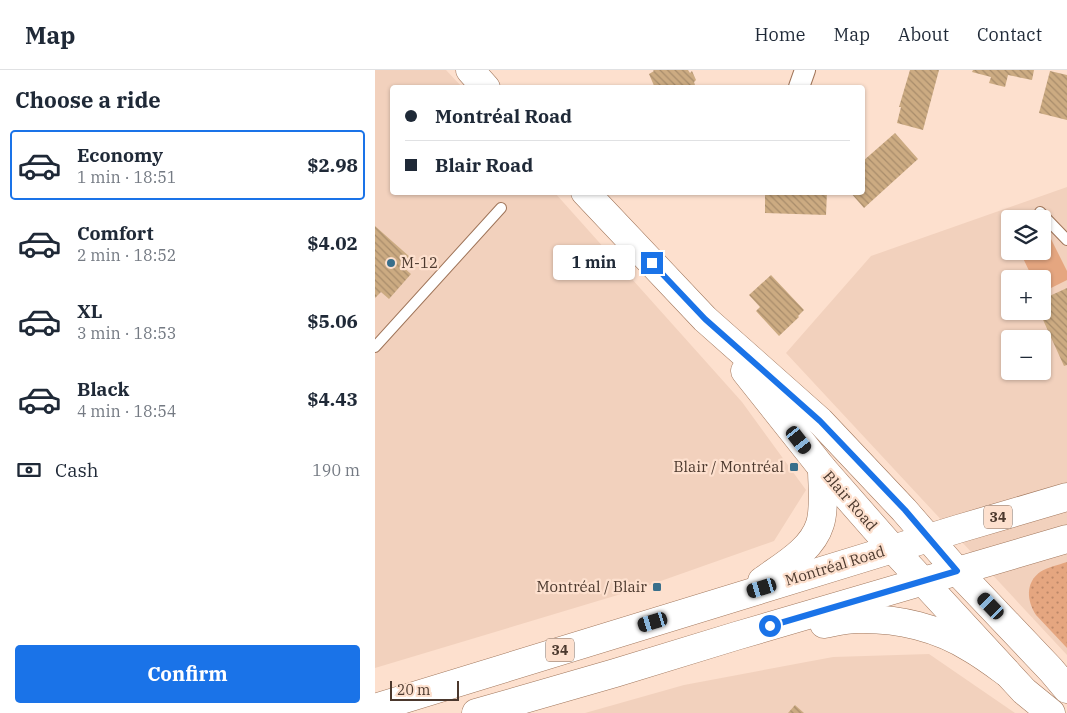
<!DOCTYPE html>
<meta charset="utf-8">
<style>
:root{--surface:#fff;--page:#f2f2f3;--text:#1f2937;--muted:#747a83;--line:#e0e1e3;--accent:#1a73e8}
body{margin:0;font-family:"IBM Plex Serif",serif;background:var(--page);color:var(--text);height:100vh;display:flex;flex-direction:column;font-size:19px;white-space:nowrap}
*{box-sizing:border-box;margin:0}
p{font-size:16px;color:var(--muted)}
.icon{flex:none;width:28px;height:28px;fill:none;stroke:currentColor;stroke-width:2;stroke-linecap:round;stroke-linejoin:round}
.map{position:relative;flex:1;overflow:hidden}
.sheet{display:flex;flex-direction:column;background:var(--surface);width:375px}
.sheet>*{flex:none}
.hud{position:absolute;left:15px;top:15px;width:475px;height:110px;border-radius:5px;box-shadow:0 1px 4px #0004;display:grid;align-content:center;height:110px;padding:0 15px;background:var(--surface)}
.fabs{position:absolute;left:626px;top:140px;display:grid;gap:10px}
.fabs a{display:grid;place-items:center;width:50px;height:50px;border-radius:5px;background:var(--surface);box-shadow:0 1px 4px #0004;font-size:25px}
.scale{position:absolute;left:15px;bottom:12px;width:69px;box-sizing:border-box;padding-left:5px;border:2px solid #4b382d;border-top:0;font-size:14px;line-height:18px;white-space:nowrap;color:#4b382d;-webkit-text-stroke:4px #fde0ce;paint-order:stroke}
.end{position:absolute;width:22px;height:22px;margin:-11px;border:6px solid #1a73e8;background:#fff;box-shadow:0 0 0 2px #fff}
.from{border-radius:50%}
.bubble{position:absolute;height:35px;border-radius:5px;background:var(--surface);box-shadow:0 1px 4px #0004;font-size:16px;font-weight:800;line-height:35px;text-align:center}
.car{position:absolute;width:15px;height:30px;margin:-15px -8px;border-radius:6px;box-shadow:0 0 4px 1px #0007;background:linear-gradient(#222 24%,#8ab4d8 0 40%,#222 0 76%,#8ab4d8 0 86%,#222 0)}
.hud b{display:flex;align-items:center;gap:18px;height:48px;font-size:19px}
.hud b+b{border-top:1px solid var(--line)}
.hud i{width:12px;height:12px;background:var(--text)}
ul{padding:0;list-style:none}
li{display:flex;align-items:center;gap:15px;height:70px;margin:0 10px 8px;padding:0 5px;border:2px solid transparent;border-radius:5px}
li div{flex:1}
li b{display:block;font-size:19px}
li em{font-style:normal;font-weight:800}
li.on{border-color:var(--accent)}
li>.icon{width:45px;height:45px;stroke-width:1.5}
h2{padding:0 15px;font-size:22px;line-height:60px}
.pay{display:flex;align-items:center;gap:12px;height:55px;padding:0 15px;font-size:19px}
.pay p{margin-inline-start:auto}
.cta{display:flex;gap:10px;margin-top:auto;padding:10px 15px}
.cta a{flex:1;height:58px;border-radius:5px;background:var(--accent);color:#fff;font-size:20px;font-weight:800;line-height:58px;text-align:center}
header{display:flex;align-items:center;gap:30px;box-sizing:border-box;height:70px;padding:0 25px;background:var(--surface);border-bottom:1px solid var(--line)}
header strong{font-size:24px}
nav{display:flex;gap:28px;margin-inline-start:auto;font-size:18px}
main{display:flex;flex:1;min-height:0}
.map>svg:first-child{display:block}
</style>
<header>
<strong>Map</strong>
<nav><a>Home</a><a>Map</a><a>About</a><a>Contact</a></nav>
</header>
<main>
<section class="sheet">
<h2>Choose a ride</h2>
<ul>
<li class="on"><svg class="icon" aria-label="car" viewBox="0 0 24 24"><path d="M5 17H2v-5l4-1 3-4h7l3 4 3 1v5h-3M9 17h6M6 11h13"/><circle cx="7" cy="17" r="2"/><circle cx="17" cy="17" r="2"/></svg><div><b>Economy</b><p>1 min · 18:51</p></div><em>$2.98</em></li>
<li><svg class="icon" aria-label="car" viewBox="0 0 24 24"><path d="M5 17H2v-5l4-1 3-4h7l3 4 3 1v5h-3M9 17h6M6 11h13"/><circle cx="7" cy="17" r="2"/><circle cx="17" cy="17" r="2"/></svg><div><b>Comfort</b><p>2 min · 18:52</p></div><em>$4.02</em></li>
<li><svg class="icon" aria-label="car" viewBox="0 0 24 24"><path d="M5 17H2v-5l4-1 3-4h7l3 4 3 1v5h-3M9 17h6M6 11h13"/><circle cx="7" cy="17" r="2"/><circle cx="17" cy="17" r="2"/></svg><div><b>XL</b><p>3 min · 18:53</p></div><em>$5.06</em></li>
<li><svg class="icon" aria-label="car" viewBox="0 0 24 24"><path d="M5 17H2v-5l4-1 3-4h7l3 4 3 1v5h-3M9 17h6M6 11h13"/><circle cx="7" cy="17" r="2"/><circle cx="17" cy="17" r="2"/></svg><div><b>Black</b><p>4 min · 18:54</p></div><em>$4.43</em></li>
</ul>
<div class="pay"><svg class="icon" aria-label="cash" viewBox="0 0 24 24"><path d="M3 7h18v10H3z"/><circle cx="12" cy="12" r="2"/></svg>Cash<p>190 m</p></div>
<div class="cta"><a>Confirm</a></div>
</section>
<div class="map">
<svg width="692" height="643" viewBox="0 0 692 643">
<defs>
<pattern id="grass-dots" width="8" height="8" patternUnits="userSpaceOnUse" patternTransform="scale(1.25)"><rect width="8" height="8" fill="#e5a680"/><path d="M2 2h.1M6 6h.1" fill="none" stroke="#bc8869" stroke-width="1.8" stroke-linecap="round"/></pattern>
<pattern id="building-back-hatch" width="6" height="6" patternUnits="userSpaceOnUse" patternTransform="scale(1.25)"><rect width="6" height="6" fill="#ccab82"/><path d="M-1 5l2 2M0 0l6 6M5-1l2 2" fill="none" stroke="#a88c6b"/></pattern>
</defs>
<rect width="100%" height="100%" fill="#fde0ce"/>
<g fill="#f2d1bd" fill-rule="evenodd">
<path d="M0 0H71L87 17 18 18V122L180 123 367 332 431 420 399 471 266 518 0 598Z"/>
<path d="M692 117V585L411 283 496 186ZM635 149H668V181H635ZM635 209H668V241H635ZM635 269H668V301H635Z"/>
<path d="M554 584 640 643H210L309 615 458 587Z"/>
</g>
<path fill="url(#grass-dots)" d="M692 492V578L661 545C652 531 650 513 665 502 673 497 683 495 692 492Z"/>
<path fill="#e5a680" d="M676 169 692 201V210L668 222V209H658L646 184 652 181H668V173Z"/>
<g fill="url(#building-back-hatch)">
<path d="M278 0H313L315 3 317 1 321 10 319 12 321 18H280L274 4 279 1Z"/>
<path d="M535 0H564L548 60 522 53 526 37H524Z"/>
<path d="M598 0H659L657 10 633 5 630 17 614 13 616 7 597 2Z"/>
<path d="M675 1 692 5V50L664 43Z"/>
<path d="M520 63 543 89 489 138 475 122H488V91Z"/>
<path d="M390 122H452L451 145 390 143Z"/>
<path d="M0 156 36 188 28 197 36 204 14 229 6 222 0 228Z"/>
<path d="M396 205 429 240 423 246 424 247 404 266 381 241 385 237 374 225Z"/>
<path d="M692 218V295L689 296 664 241H668V229Z"/>
<path d="M420 635 429 643H413Z"/>
</g>
<g fill="none" stroke-linecap="round" stroke-linejoin="round">
<g stroke="#9f7459" stroke-width="12">
<g id="lane">
<path d="M665 142 692 170"/>
<path d="M0 277 126 138"/>
</g>
</g>
<g stroke="#9f7459" stroke-width="22">
<path id="street" d="M424 17 430 0"/>
</g>
<g stroke="#9f7459" stroke-width="29">
<g id="secondary">
<path d="M95 0 111 18"/>
<path d="M210 122 330 249 445 351 529 440 582 501 676 600 692 619"/>
<path d="M370 301 447 398 518 479 649 621 676 643"/>
</g>
</g>
<g stroke="#9f7459" stroke-width="29">
<g id="primary">
<path d="M387 511C409 495 437 480 445 454 450 438 447 415 447 398"/>
<path d="M449 554C460 552 472 549 483 549 523 548 564 558 597 579 609 586 621 595 632 603"/>
<path d="M0 638 583 459 692 427"/>
<path d="M101 643 240 603 361 566 692 469"/>
</g>
</g>
<use href="#lane" stroke="#fff" stroke-width="10"/>
<use href="#street" stroke="#fff" stroke-width="20"/>
<use href="#secondary" stroke="#fff" stroke-width="28"/>
<use href="#primary" stroke="#fff" stroke-width="28"/>
</g>
<g fill="none" stroke-linecap="round" stroke-linejoin="round">
<path stroke="#1a73e8" stroke-width="6" d="M277 193 330 249 445 351 530 440 582 501 395 556"/>
</g>
<g fill="#396f8b" stroke="#fde0ce" stroke-width="2">
<circle cx="16" cy="193" r="5"/>
<rect x="414" y="392" width="10" height="10" rx="2.5"/>
<rect x="277" y="512" width="10" height="10" rx="2.5"/>
</g>
<g text-anchor="middle" stroke-width="4.5" stroke-linejoin="round" paint-order="stroke">
<g fill="#fde0ce" stroke="#806a5d" stroke-width="1">
<rect x="609" y="435.5" width="28" height="23" rx="4"/>
<rect x="171" y="568.5" width="28" height="23" rx="4"/>
</g>
<g font-size="14" font-weight="bold" fill="#4b382d">
<text x="623" y="452">34</text>
<text x="185" y="585">34</text>
</g>
<g font-size="15" fill="#4b382d" stroke="#fde0ce" text-anchor="end">
<text x="26" y="198" text-anchor="start">M-12</text>
<text x="409" y="402">Blair / Montréal</text>
<text x="272" y="522">Montréal / Blair</text>
</g>
<g font-size="15" fill="#4b382d" stroke="#fde0ce">
<text transform="translate(475 431) rotate(49)" y="5">Blair Road</text>
<text transform="translate(460 496) rotate(-17)" y="5">Montréal Road</text>
</g>
</g>
</svg>
<div class="fabs">
<a><svg class="icon" aria-label="layers" viewBox="0 0 24 24"><path d="M12 4l9 5-9 5-9-5zM3 14l9 5 9-5"/></svg></a>
<a>+</a>
<a>−</a>
</div>
<div class="scale">20 m</div>
<i class="end from" style="left:395px;top:556px"></i>
<i class="end" style="left:277px;top:193px"></i>
<div class="bubble" style="left:178px;top:175px;width:82px">1 min</div>
<i class="car" style="left:424px;top:370px;rotate:142deg"></i>
<i class="car" style="left:387px;top:518px;rotate:253deg"></i>
<i class="car" style="left:616px;top:536px;rotate:316deg"></i>
<i class="car" style="left:278px;top:552px;rotate:253deg"></i>
<div class="hud">
<b><i class="from"></i>Montréal Road</b>
<b><i></i>Blair Road</b>
</div>
</div>
</main>
